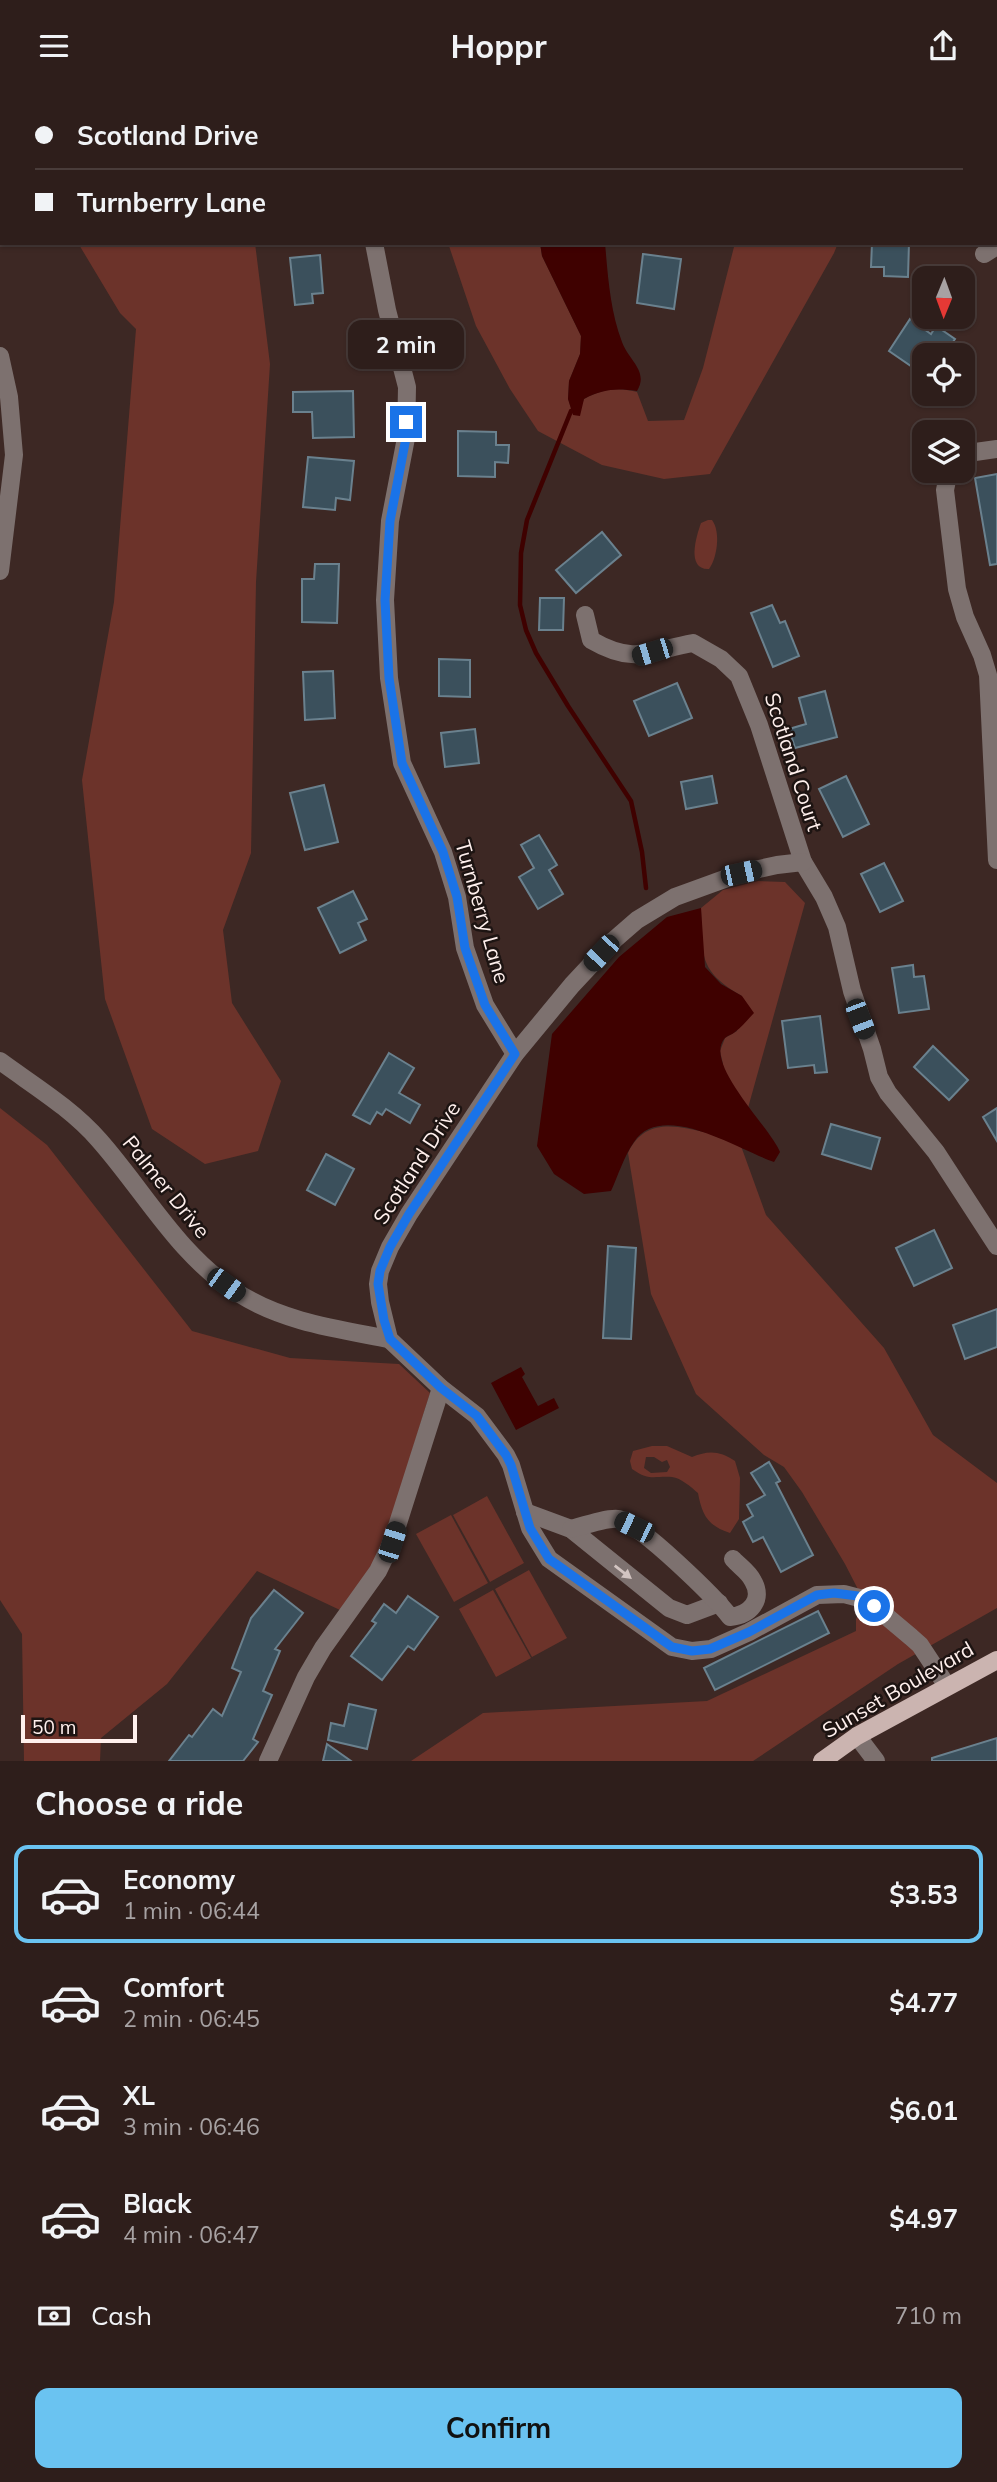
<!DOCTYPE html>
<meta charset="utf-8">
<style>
:root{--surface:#2e1e1b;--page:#3a2b28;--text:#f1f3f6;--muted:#a7a2a3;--line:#493c3a;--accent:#6ac3f1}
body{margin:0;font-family:Mulish,sans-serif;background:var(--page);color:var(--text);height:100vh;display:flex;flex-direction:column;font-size:26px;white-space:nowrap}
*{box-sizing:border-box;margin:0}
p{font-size:23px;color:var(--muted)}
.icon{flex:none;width:38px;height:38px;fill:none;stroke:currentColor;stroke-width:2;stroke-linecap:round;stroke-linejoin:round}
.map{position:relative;height:1670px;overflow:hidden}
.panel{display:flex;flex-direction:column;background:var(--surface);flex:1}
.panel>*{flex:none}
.hud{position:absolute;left:0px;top:0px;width:998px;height:154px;box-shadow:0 2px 5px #0004,0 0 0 2px var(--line);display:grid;align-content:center;height:154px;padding:0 35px;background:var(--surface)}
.needle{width:46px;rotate:181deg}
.fabs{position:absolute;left:912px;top:175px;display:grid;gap:14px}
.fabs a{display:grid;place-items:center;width:63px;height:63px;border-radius:14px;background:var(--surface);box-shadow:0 2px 5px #0004,0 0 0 2px var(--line);font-size:35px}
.scale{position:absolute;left:21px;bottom:18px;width:116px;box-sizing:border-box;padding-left:7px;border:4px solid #fff0ed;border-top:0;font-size:19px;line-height:24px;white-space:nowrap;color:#fff0ed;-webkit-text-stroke:5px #1d1412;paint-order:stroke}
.end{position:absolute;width:32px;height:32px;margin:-16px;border:9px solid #1a73e8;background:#fff;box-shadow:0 0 0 4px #fff}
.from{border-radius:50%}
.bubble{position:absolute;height:49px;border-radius:14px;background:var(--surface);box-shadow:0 2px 5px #0004,0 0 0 2px var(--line);font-size:23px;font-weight:700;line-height:49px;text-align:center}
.car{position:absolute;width:21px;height:42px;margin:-21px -10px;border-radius:9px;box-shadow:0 0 5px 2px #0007;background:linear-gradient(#222 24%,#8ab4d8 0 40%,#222 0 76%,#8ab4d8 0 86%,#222 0)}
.hud b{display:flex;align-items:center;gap:24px;height:66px;font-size:26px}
.hud b+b{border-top:2px solid var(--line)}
.hud i{width:18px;height:18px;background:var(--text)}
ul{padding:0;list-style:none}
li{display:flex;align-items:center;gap:21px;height:98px;margin:0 14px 10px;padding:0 21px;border:4px solid transparent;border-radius:14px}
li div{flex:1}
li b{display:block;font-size:26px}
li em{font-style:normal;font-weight:700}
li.active{border-color:var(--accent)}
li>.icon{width:63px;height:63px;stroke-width:1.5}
h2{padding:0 35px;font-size:32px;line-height:84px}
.pay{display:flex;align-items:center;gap:18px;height:77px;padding:0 35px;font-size:26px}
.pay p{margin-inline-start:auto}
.cta{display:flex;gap:14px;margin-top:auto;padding:14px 35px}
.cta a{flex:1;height:80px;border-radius:14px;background:var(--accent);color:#111;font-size:28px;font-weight:700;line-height:80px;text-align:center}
header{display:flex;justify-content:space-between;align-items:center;height:91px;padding:0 35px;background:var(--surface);font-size:32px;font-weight:700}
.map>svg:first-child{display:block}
</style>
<header><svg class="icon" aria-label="menu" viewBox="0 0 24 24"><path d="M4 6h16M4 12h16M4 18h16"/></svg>Hoppr<svg class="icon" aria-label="share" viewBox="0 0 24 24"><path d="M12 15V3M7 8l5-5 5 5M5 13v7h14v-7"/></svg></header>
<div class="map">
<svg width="997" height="1670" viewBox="0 0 997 1670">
<rect width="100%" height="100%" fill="#3d2824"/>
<g fill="#6c332a" fill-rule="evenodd">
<path d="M15 0H132V2H16Z"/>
<path d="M743 0H887L886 2Z"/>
<path d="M78 152H255L270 273 256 491 251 762 223 839 232 912 281 990 258 1060 205 1073 152 1038 105 908 82 689 114 511 136 238 120 222Z"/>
<path d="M448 152H540L542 165 581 245 580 263 569 290 568 308 573 323 580 318 584 308C603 298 616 296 637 301L648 330 684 329 703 277 735 152H838L834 162 710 383 664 388 602 374 538 340 510 298 476 235Z"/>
<path d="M708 429H712C721 441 717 467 709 478 686 479 696 446 701 432Z"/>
<path d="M758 790 785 791 805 812 748 1017 741 1055 766 1124 884 1257 933 1344 997 1392V1517L898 1573 753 1670H411L483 1622 707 1610 856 1540V1528L865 1512 845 1473 802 1401 784 1376 764 1364 696 1303 651 1203 628 1062C644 1027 676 1034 707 1042L723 973 720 960 725 947 737 940 742 905C697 879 703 864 701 817L723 799Z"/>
<path d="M0 1017 47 1054 192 1240 290 1267 399 1273 430 1302 384 1451 371 1478 340 1519 257 1480 167 1593 101 1647 100 1670H24L22 1543 0 1509Z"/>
<path d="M652 1355H667L692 1366C709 1359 720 1360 735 1370L740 1387 739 1428 730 1442C708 1435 702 1424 698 1402 691 1396 681 1387 672 1386 653 1385 649 1390 632 1378L630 1370 633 1360ZM646 1366H654L662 1371 667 1369 670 1376 667 1381 651 1382 644 1377Z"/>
<path d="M487 1405 524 1472 490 1491 453 1424Z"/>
<path d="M451 1424 488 1492 454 1511 416 1443Z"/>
<path d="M529 1479 567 1547 532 1566 495 1498Z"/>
<path d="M493 1499 531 1567 496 1586 459 1518Z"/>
</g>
<g fill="#3f0100">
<path d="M540 152H605C608 186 610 219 622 251 629 270 649 280 637 300 616 297 603 298 584 308L580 325 573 324 568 308 569 290 580 263 581 245 542 165Z"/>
<path d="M701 817 705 876 721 893 742 905 754 922C748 928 742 936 735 941 732 944 728 944 725 947 702 972 771 1037 780 1061L774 1071C741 1060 662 1008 634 1051 624 1065 618 1085 611 1100L584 1103 554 1083 537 1055 552 943 619 866 667 826Z"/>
<path d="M521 1276 525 1283 522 1286 538 1315 554 1307 559 1317 516 1339 491 1292Z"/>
</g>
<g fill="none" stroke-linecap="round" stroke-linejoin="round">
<path stroke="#3f0100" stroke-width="4.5" d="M571 320 527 429 521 462 520 514 526 539 536 562 568 615 631 710 642 761 646 797"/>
</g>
<g fill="#3b505c" stroke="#6a818e" stroke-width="2">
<path d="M872 152H909L908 186 884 185V176H871Z"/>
<path d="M643 163 681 168 674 218 637 212Z"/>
<path d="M320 164 323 202 312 203 313 212 295 214 290 167Z"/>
<path d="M910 228 931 243 936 235 955 248 944 264H924V284L889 260Z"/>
<path d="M353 300 354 346 313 347 312 321H293V301Z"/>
<path d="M458 340 496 341V354H509L508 372 495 371V386L458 385Z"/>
<path d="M308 366 354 370 350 409 336 407 335 419 303 416Z"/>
<path d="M997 383V473L990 474 975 387Z"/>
<path d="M602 441 621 464 576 502 556 479Z"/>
<path d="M315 473H339L337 532 302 531V488H314Z"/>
<path d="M540 507H564L563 539H539Z"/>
<path d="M772 514 780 532 785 530 799 565 773 576 751 522Z"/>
<path d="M439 568 470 569V606L439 605Z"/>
<path d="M333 580 335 627 305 629 303 581Z"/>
<path d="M677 592 692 627 649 645 634 610Z"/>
<path d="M825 600 837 646 795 657 789 638 806 633 799 607Z"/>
<path d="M475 638 479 672 445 676 441 642Z"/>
<path d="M712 685 717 712 686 718 681 691Z"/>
<path d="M846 685 869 733 843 746 819 698Z"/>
<path d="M324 694 338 751 305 759 290 702Z"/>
<path d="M539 744 557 774 549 779 563 803 538 818 519 786 534 777 521 754Z"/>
<path d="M884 772 903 810 880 821 861 783Z"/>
<path d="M353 800 367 828 358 832 366 849 340 862 318 817Z"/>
<path d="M913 874 914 886 924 885 929 918 899 922 892 877Z"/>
<path d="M820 925 827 981 815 982 814 974 788 977 782 930Z"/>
<path d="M933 955 968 989 949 1009 914 976Z"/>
<path d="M389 962 414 977 399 1002 420 1014 410 1032 386 1018 382 1024 377 1021 370 1033 353 1024Z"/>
<path d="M997 1017V1050L983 1026Z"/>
<path d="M831 1033 880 1047 871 1078 822 1063Z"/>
<path d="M326 1063 354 1078 335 1114 307 1099Z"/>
<path d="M934 1139 952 1177 914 1195 896 1157Z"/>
<path d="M608 1155 636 1157 631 1248 603 1247Z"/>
<path d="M997 1218V1256L965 1268 953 1234Z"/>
<path d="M769 1371 780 1390 776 1392 813 1464 781 1481 763 1446 753 1451 743 1431 753 1425 747 1414 765 1404 751 1382Z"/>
<path d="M274 1499 303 1522 275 1558 280 1560 263 1600 272 1604 253 1648 258 1651 243 1670H169L189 1644 192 1646 213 1618 222 1625 241 1581 232 1577 251 1527Z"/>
<path d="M408 1505 438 1526 414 1559 408 1555 382 1589 351 1565 376 1532 372 1530 384 1513 396 1522Z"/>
<path d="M818 1520 829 1542 715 1599 704 1577Z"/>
<path d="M349 1613 376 1619 367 1658 328 1649 331 1632 344 1635Z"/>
<path d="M997 1647V1670H932V1667Z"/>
<path d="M327 1653 351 1670H323Z"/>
</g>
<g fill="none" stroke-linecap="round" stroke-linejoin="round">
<g stroke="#7d716f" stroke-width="18">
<path d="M336 0 337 2"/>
<path d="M702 2V0"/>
<path d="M374 152 387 219 407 296 406 347 390 430 385 509 389 587 402 672 443 761 457 806 465 857 485 914 515 963"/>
<path d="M984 163 997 155"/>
<path d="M0 265 9 306 14 364 0 480"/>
<path d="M962 365 968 362 997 358"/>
<path d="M949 380 945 399 957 498 965 526 982 564 988 584 997 769"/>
<path d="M585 524 591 549C634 574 649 560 693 552L721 568 739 585 759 634 803 771 824 806 837 836 852 900 872 958 879 986 888 1002 936 1061 997 1155"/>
<path d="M803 771 777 774 741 782 675 806 637 829 614 849 572 894 515 963 409 1123 390 1156 380 1180 378 1193 380 1211 389 1248 441 1297 477 1325 506 1364 511 1374 530 1437 549 1468 672 1556 692 1560 711 1558 749 1541 817 1504 844 1503 867 1509 911 1546 920 1554 947 1595"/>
<path d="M0 970C34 995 71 1017 99 1049 145 1101 178 1164 238 1202 283 1231 338 1238 389 1248"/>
<path d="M525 1421 571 1438 669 1517 687 1524 719 1512"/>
<path d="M571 1438C582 1435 609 1426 619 1428 639 1432 716 1507 730 1526 750 1524 764 1509 753 1490 749 1481 739 1475 733 1468"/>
<path d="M857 1645 876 1670"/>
<path d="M268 1670 306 1586 323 1557 378 1480 392 1451 441 1297"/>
</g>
<path stroke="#cbb4b0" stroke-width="18" d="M822 1670 857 1645 997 1569"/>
</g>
<defs><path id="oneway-solid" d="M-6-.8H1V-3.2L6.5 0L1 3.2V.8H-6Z" transform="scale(1.75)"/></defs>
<use fill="#d2c4c1" href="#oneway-solid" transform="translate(623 1481) rotate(38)"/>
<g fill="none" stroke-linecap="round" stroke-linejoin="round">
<path stroke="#1a73e8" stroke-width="9" d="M406 331V347L390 430 385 509 389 587 402 672 443 761 457 806 465 857 485 914 515 963 409 1123 390 1156 380 1180 378 1193 384 1229 390 1248 441 1297 477 1325 506 1364 511 1374 530 1437 549 1468 672 1556 692 1560 710 1558 749 1541 817 1504 834 1502 858 1505 874 1515"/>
</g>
<g text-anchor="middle" stroke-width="5" stroke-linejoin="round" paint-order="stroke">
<g font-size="21" fill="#fff0ed" stroke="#1d1412">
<text transform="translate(793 671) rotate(72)" y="7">Scotland Court</text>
<text transform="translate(482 821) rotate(74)" y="7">Turnberry Lane</text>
<text transform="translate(417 1072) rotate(-57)" y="7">Scotland Drive</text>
<text transform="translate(166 1096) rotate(51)" y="7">Palmer Drive</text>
<text transform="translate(898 1599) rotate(-30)" y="7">Sunset Boulevard</text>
</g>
</g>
</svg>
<div class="fabs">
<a><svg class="needle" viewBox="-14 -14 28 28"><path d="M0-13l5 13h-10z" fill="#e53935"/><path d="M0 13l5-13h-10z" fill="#a7a2a3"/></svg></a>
<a><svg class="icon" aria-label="locate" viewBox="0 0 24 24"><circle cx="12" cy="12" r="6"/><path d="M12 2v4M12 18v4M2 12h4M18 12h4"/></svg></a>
<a><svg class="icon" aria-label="layers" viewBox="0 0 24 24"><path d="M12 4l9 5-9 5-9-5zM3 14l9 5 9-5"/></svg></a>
</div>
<div class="scale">50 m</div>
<i class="end from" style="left:874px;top:1515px"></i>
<i class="end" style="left:406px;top:331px"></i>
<div class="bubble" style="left:348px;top:229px;width:116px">2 min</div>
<i class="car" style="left:652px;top:561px;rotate:253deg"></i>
<i class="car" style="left:741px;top:782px;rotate:78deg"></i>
<i class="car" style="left:601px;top:862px;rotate:223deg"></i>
<i class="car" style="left:860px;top:928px;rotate:159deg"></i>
<i class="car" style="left:226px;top:1194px;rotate:126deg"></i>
<i class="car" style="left:634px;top:1436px;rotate:296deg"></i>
<i class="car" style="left:392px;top:1451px;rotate:18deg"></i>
<div class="hud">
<b><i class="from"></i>Scotland Drive</b>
<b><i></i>Turnberry Lane</b>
</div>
</div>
<section class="panel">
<h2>Choose a ride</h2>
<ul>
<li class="active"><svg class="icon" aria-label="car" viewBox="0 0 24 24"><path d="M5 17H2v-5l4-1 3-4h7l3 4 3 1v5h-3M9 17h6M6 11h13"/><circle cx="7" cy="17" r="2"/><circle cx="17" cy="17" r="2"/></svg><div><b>Economy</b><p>1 min · 06:44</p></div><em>$3.53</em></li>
<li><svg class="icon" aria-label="car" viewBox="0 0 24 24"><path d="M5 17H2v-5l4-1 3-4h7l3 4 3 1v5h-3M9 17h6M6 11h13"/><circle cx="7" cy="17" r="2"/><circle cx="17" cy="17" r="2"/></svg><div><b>Comfort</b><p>2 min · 06:45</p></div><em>$4.77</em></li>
<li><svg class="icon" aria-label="car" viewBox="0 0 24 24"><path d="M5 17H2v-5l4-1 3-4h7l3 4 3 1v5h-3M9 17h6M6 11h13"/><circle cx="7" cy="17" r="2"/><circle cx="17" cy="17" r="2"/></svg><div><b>XL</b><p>3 min · 06:46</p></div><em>$6.01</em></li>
<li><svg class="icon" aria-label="car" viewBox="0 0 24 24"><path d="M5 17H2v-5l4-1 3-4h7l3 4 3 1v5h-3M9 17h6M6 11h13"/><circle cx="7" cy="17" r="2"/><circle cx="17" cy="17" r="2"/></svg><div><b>Black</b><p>4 min · 06:47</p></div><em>$4.97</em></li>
</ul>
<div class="pay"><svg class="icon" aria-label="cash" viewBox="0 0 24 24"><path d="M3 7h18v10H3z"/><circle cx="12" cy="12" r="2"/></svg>Cash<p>710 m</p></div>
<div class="cta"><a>Confirm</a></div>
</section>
